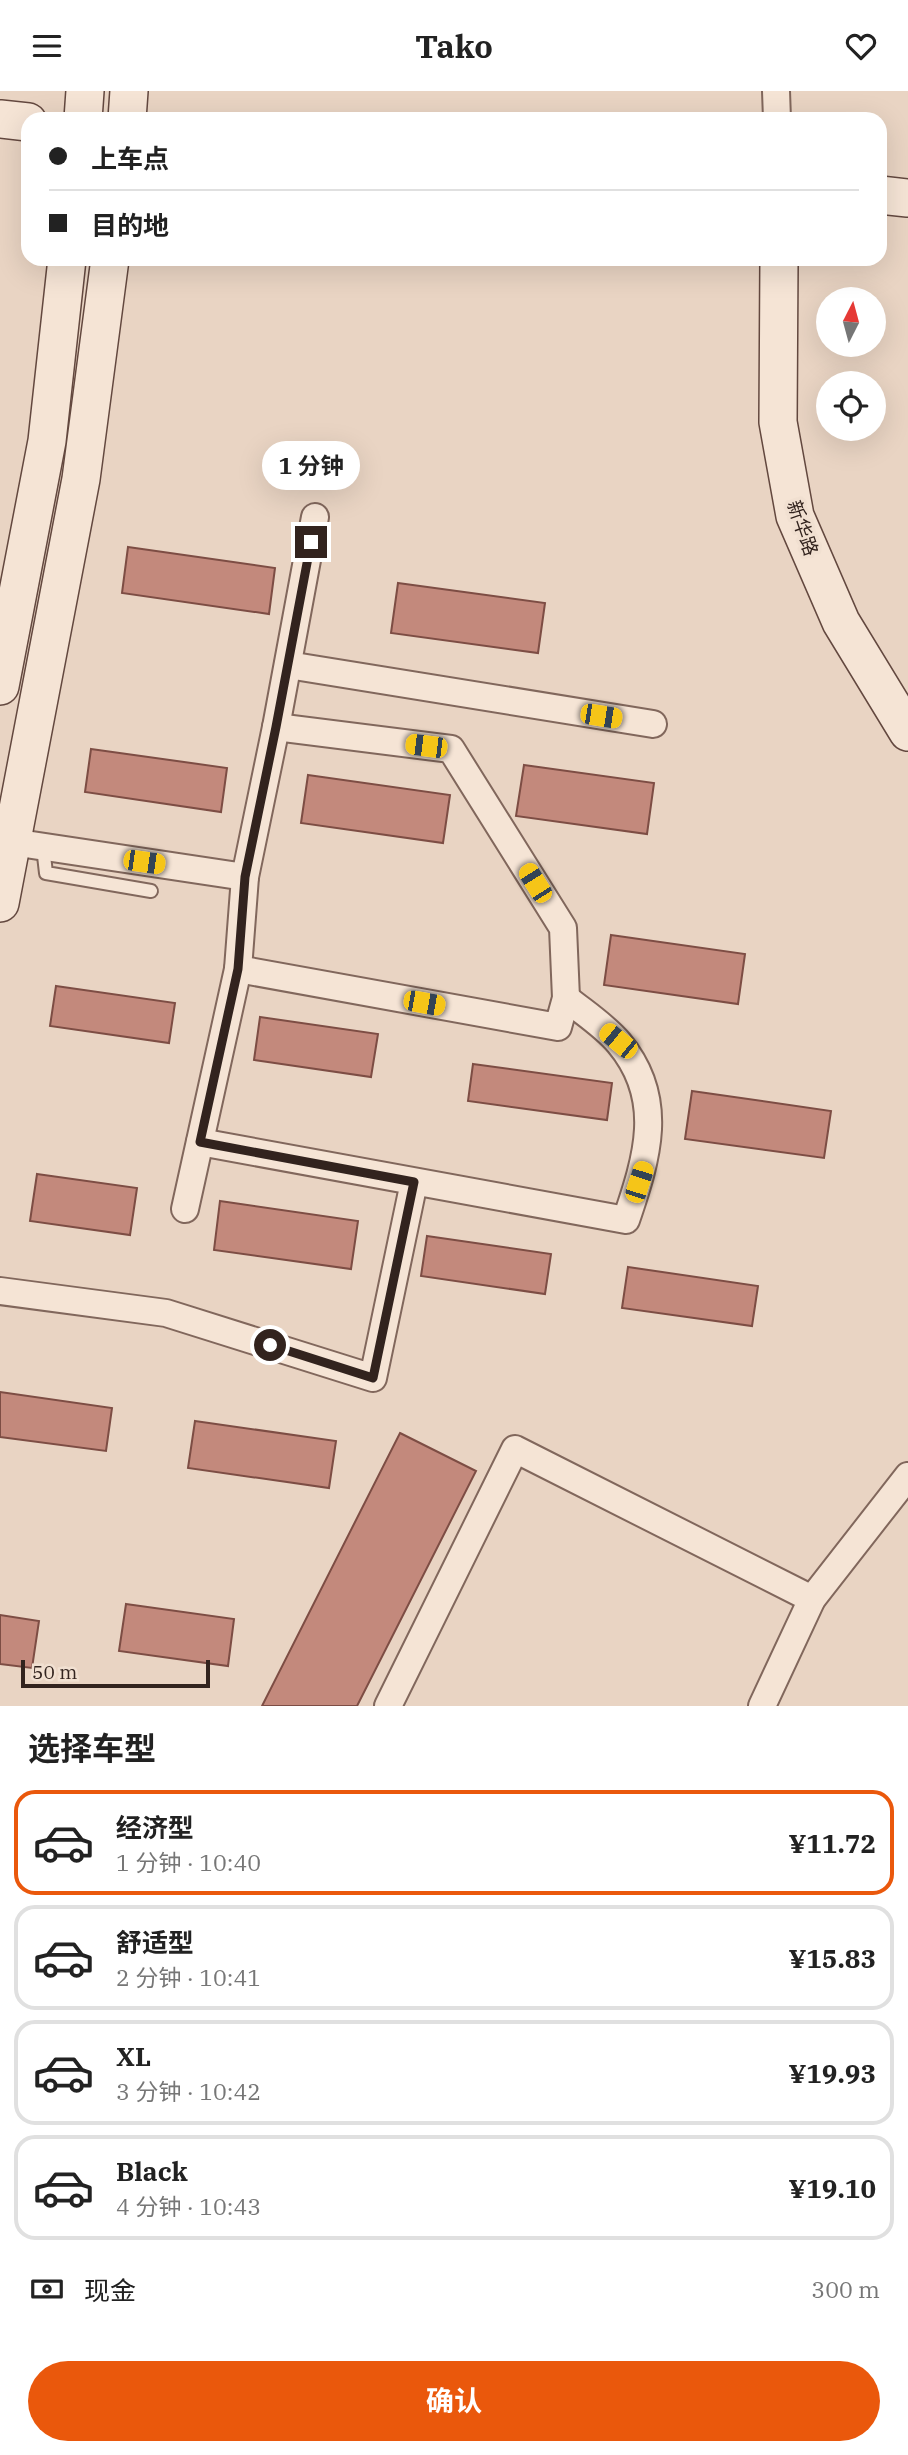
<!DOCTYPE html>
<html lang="zh">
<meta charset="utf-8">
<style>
:root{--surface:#fff;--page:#f2f2f2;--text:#222;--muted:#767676;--line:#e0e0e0;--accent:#ea580c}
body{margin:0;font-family:"IBM Plex Serif","Noto Sans SC",serif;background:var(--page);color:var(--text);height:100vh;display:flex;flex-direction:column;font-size:26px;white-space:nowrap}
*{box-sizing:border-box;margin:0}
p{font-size:23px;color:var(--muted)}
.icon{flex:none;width:38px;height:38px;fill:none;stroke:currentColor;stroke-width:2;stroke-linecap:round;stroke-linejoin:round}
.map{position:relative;height:1615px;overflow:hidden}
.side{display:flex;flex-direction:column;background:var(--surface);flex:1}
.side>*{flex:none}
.guide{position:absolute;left:21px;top:21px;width:866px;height:154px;border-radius:21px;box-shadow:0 7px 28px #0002;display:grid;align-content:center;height:154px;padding:0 28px;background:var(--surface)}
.needle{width:46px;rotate:6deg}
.controls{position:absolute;left:816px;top:196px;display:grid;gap:14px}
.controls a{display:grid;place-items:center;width:70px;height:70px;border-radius:50%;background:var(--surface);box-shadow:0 7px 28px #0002;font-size:35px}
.scale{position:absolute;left:21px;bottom:18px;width:189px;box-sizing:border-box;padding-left:7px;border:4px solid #32231e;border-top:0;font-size:19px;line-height:24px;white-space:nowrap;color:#32231e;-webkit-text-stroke:5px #f1e0d1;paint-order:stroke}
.end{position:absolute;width:32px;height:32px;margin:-16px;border:9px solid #32231e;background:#fff;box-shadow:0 0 0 4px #fff}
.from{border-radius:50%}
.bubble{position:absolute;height:49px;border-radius:24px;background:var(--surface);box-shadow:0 7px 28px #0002;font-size:23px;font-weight:700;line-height:49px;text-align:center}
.car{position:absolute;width:21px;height:42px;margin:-21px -10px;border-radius:9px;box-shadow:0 0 5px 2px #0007;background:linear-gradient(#f5c518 24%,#345 0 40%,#f5c518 0 76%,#345 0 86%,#f5c518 0)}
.guide b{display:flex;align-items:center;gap:24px;height:66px;font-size:26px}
.guide b+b{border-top:2px solid var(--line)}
.guide i{width:18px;height:18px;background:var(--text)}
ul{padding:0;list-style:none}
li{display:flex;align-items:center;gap:21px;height:105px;margin:0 14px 10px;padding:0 14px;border:4px solid var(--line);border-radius:21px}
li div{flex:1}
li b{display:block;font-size:26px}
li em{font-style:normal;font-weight:700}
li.on{border-color:var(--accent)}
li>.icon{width:63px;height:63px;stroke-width:1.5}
h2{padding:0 28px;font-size:32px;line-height:84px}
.pay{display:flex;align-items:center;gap:18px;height:77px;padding:0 28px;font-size:26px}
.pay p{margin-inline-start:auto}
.primary-button{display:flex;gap:14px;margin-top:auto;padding:14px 28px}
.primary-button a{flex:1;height:80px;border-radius:42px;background:var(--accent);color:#fff;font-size:28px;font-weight:700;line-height:80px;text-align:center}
header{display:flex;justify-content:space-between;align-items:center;height:91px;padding:0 28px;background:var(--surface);font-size:32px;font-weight:700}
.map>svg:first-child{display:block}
</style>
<header><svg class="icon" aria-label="menu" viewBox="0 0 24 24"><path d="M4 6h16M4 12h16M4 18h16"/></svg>Tako<svg class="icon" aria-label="heart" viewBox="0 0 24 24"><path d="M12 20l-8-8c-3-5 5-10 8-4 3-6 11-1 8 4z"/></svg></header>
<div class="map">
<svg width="908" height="1615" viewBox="0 0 908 1615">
<rect width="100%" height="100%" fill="#e9d4c3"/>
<g fill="#c3897c" stroke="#7d4d44" stroke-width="2">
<path d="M128 456 275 477 269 523 122 502Z"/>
<path d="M398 492 545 512 538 562 391 542Z"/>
<path d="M91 658 227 677 221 721 85 701Z"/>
<path d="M524 674 654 692 647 743 516 725Z"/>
<path d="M308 684 450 704 443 752 301 732Z"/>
<path d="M611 844 745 863 738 913 604 894Z"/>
<path d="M56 895 175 912 169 952 50 935Z"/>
<path d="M260 926 378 943 371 986 254 969Z"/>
<path d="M473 973 612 992 607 1029 468 1010Z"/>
<path d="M692 1000 831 1020 824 1067 685 1048Z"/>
<path d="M37 1083 137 1097 130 1144 30 1130Z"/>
<path d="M220 1110 358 1130 351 1178 214 1159Z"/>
<path d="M427 1145 551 1163 545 1203 421 1185Z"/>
<path d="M628 1176 758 1195 752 1235 622 1217Z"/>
<path d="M0 1301 112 1317 106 1360 0 1346Z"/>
<path d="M195 1330 336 1350 329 1397 188 1377Z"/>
<path d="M400 1342 476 1380 357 1615H262Z"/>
<path d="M126 1513 234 1528 228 1575 119 1560Z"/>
<path d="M0 1524 39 1530 32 1577 0 1573Z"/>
</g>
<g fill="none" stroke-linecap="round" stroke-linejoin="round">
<g stroke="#81675c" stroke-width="16">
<path id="lane" d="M43 756 46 782 151 800"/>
</g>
<g stroke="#81675c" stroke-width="30">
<g id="street">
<path d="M776 0 777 28"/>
<path d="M288 574 653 633"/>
<path d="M276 636 315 426"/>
<path d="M12 751 245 786 276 636 451 658 563 837 566 907 558 936 238 878"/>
<path d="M200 1051 626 1129C647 1067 666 1008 619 952 605 935 583 921 566 907"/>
<path d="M185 1118 238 878 245 786"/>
<path d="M0 1200 166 1222 373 1287 414 1091"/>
<path d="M388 1615 515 1358 812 1508"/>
<path d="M762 1615 812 1508 908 1385"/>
</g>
</g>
<g stroke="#63483f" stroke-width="40">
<g id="secondary">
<path d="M0 28 28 31"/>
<path d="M83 28 85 0"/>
<path d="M127 28 129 0"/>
<path d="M880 104 908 107"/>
<path d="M779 168 778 331 795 425 841 531 908 641"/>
<path d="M0 595 47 350 67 168"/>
<path d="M0 812 81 388 110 168"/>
</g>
</g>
<use href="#lane" stroke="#f5e4d5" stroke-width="12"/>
<use href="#street" stroke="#f5e4d5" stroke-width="26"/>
<use href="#secondary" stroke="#f5e4d5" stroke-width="37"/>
</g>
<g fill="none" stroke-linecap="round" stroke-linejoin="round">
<path stroke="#32231e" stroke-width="9" d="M270 1254 373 1287 414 1091 200 1051 238 878 245 786 276 636 311 451"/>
</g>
<g text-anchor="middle" stroke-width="7" stroke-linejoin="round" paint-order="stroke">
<g font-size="19" fill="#32231e" stroke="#f1e0d1">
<text transform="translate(803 437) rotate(71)" y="7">新华路</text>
</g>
</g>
</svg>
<div class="controls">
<a><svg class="needle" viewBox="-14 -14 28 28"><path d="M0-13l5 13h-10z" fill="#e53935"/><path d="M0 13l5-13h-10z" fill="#767676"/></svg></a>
<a><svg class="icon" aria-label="locate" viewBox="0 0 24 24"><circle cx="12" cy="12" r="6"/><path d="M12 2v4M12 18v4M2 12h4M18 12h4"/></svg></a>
</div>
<div class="scale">50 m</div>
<i class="end from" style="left:270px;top:1254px"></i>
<i class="end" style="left:311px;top:451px"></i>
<div class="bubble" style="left:262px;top:350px;width:98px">1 分钟</div>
<i class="car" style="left:601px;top:625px;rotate:99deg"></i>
<i class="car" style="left:426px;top:655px;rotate:277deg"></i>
<i class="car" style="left:144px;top:771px;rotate:98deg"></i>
<i class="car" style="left:535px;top:792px;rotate:328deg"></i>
<i class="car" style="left:424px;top:912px;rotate:100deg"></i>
<i class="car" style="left:618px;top:950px;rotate:309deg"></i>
<i class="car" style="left:639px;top:1091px;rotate:18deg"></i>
<div class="guide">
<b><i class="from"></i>上车点</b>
<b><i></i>目的地</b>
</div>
</div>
<section class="side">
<h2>选择车型</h2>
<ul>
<li class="on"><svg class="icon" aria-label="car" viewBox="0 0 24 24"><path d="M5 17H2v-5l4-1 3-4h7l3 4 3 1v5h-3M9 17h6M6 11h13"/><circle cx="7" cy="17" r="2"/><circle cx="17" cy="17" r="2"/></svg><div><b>经济型</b><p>1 分钟 · 10:40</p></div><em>¥11.72</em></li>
<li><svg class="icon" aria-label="car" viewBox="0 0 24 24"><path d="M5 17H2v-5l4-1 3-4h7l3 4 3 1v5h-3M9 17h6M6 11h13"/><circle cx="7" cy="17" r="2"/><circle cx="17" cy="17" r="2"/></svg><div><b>舒适型</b><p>2 分钟 · 10:41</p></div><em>¥15.83</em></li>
<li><svg class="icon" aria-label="car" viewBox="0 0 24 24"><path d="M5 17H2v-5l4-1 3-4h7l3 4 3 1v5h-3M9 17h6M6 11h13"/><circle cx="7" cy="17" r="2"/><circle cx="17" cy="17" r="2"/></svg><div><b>XL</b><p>3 分钟 · 10:42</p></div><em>¥19.93</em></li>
<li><svg class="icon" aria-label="car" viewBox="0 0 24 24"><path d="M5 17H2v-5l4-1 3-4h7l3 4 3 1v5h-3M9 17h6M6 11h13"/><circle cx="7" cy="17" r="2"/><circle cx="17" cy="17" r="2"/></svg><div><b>Black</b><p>4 分钟 · 10:43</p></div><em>¥19.10</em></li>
</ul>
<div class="pay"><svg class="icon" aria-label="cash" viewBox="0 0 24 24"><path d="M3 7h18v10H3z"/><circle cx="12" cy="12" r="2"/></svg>现金<p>300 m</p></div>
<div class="primary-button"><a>确认</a></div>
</section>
